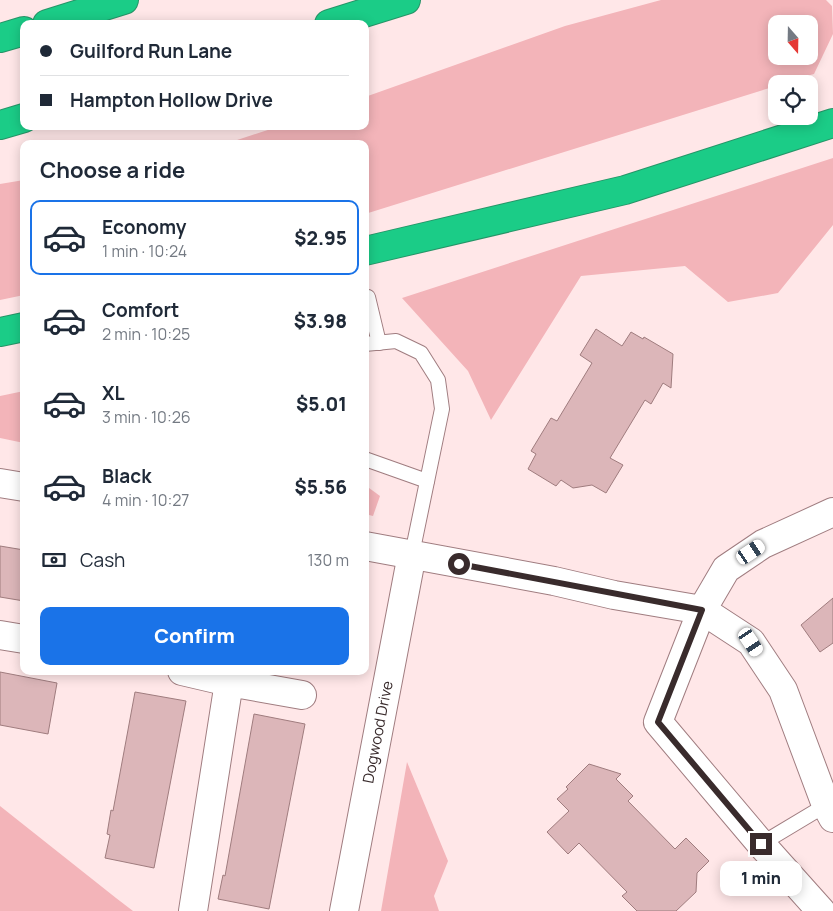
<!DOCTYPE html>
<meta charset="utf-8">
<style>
:root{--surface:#fff;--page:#f2f2f3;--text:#1f2937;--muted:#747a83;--line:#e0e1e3;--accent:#1a73e8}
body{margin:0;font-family:Manrope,sans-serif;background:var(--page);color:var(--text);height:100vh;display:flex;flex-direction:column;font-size:19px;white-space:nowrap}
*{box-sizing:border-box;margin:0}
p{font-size:16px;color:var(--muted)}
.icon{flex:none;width:28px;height:28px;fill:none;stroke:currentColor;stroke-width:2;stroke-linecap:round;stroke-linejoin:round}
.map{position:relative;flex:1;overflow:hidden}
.details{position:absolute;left:20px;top:140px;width:349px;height:535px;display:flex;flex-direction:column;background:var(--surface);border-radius:10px;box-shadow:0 2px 12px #0003}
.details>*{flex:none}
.banner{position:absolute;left:20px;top:20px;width:349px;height:110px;border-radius:10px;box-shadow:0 2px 12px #0003;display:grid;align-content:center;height:110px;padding:0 20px;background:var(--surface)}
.needle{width:32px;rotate:160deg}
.tools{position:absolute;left:768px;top:15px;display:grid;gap:10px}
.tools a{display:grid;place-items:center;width:50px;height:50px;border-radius:10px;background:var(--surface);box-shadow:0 2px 12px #0003;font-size:25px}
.end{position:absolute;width:22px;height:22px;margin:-11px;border:6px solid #392b2c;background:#fff;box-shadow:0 0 0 2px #fff}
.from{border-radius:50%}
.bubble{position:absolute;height:35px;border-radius:10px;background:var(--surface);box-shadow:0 2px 12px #0003;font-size:16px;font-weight:800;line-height:35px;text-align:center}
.car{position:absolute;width:15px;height:30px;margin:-15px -8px;border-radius:6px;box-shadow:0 0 4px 1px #0007;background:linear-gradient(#fff 24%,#345 0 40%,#fff 0 76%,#345 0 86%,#fff 0)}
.banner b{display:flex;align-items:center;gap:18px;height:48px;font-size:19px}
.banner b+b{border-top:1px solid var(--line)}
.banner i{width:12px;height:12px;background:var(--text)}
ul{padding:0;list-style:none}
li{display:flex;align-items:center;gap:15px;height:75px;margin:0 10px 8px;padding:0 10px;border:2px solid transparent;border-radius:10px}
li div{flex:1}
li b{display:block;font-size:19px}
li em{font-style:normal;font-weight:800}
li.current{border-color:var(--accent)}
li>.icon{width:45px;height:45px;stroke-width:1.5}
h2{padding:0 20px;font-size:22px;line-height:60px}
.pay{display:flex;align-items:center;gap:12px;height:55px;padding:0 20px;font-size:19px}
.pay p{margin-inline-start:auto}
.primary-button{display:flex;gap:10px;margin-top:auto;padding:10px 20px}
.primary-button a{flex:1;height:58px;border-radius:10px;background:var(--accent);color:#fff;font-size:20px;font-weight:800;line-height:58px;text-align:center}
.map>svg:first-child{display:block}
</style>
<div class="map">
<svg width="833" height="911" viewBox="0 0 833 911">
<rect width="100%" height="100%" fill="#ffe7e8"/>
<g fill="#f3b4b9" fill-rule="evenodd">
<path d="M661 0H826L832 6 833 34 814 74 776 84V86L365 214V144H225L280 126H365V97L565 26ZM776 24H809V56H776Z"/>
<path d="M833 158V225L778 293 728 302 685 266 581 276 491 420 468 371 402 298Z"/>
<path d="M24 180V295L0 300V184Z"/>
<path d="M24 391V443L0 438V396Z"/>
<path d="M365 485 380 496 373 516 365 514Z"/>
<path d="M407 762 448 861 434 896 439 911H381Z"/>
<path d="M0 806 116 898 133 911H0Z"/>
</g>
<g fill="#dcb6b9" stroke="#9f7c7e">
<path d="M596 329 622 346 631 332 643 339 644 337 673 354 671 388 663 383 651 404 645 400 610 458 623 465 606 493 592 485 573 488 561 480 556 486 528 469 536 454 531 451 551 418 557 421 592 363 580 355Z"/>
<path d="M0 546 24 550V601L0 597Z"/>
<path d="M833 598V643L820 652 801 625Z"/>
<path d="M0 672 57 683 48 734 0 725Z"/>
<path d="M135 692 186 701 154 868 105 858 110 835 107 834 111 810 113 811Z"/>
<path d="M254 714 305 724 269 909 218 899 223 875 225 876Z"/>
<path d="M589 764 621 774 616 779 633 796 628 801 675 849 686 838 709 861 697 873 696 892 676 911H637L622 896 627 892 579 843 568 854 547 832 569 811 557 799 568 789 566 787Z"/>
</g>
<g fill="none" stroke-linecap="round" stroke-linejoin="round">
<g stroke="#a07d80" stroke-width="16">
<g id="lane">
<path d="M368 297 379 343"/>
<path d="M365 344 396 341 421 353 438 380 442 409 412 554"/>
<path d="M365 459 427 481"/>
<path d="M761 844 826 805"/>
</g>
</g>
<g stroke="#a07d80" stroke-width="30">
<g id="street">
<path d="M0 483 24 487"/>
<path d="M365 546 554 581 614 595 702 610 751 642 783 690 826 805 833 818"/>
<path d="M0 635 24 639"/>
<path d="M182 671 229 682"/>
<path d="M193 911 229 682 302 695"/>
<path d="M344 911 412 554"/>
<path d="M821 911 761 844 658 722 702 610 726 569 763 544 833 512"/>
</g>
</g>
<g stroke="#269467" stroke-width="30">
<g id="highway">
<path d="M47 24 124 0"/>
<path d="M329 24 406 0"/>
<path d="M0 38 24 31"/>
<path d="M0 125 24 118"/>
<path d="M365 251 625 190 833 123"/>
<path d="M0 332 24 327"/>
</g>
</g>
<use href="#lane" stroke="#fff" stroke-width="14"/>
<use href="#street" stroke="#fff" stroke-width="28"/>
<use href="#highway" stroke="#1bcc87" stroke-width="28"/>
</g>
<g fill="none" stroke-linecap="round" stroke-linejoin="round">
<path stroke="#392b2c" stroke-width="6" d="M459 564 702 610 658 722 761 844"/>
</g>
<g text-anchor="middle" stroke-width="4" stroke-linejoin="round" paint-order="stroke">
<g font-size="15" fill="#392b2c" stroke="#fff">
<text transform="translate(378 732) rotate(-79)" y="5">Dogwood Drive</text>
</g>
</g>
</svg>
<div class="tools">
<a><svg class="needle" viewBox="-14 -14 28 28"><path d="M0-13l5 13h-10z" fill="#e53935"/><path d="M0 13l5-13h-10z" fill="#747a83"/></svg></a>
<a><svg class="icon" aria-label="locate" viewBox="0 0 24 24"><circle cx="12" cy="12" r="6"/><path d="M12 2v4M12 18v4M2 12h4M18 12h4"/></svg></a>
</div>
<i class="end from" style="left:459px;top:564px"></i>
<i class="end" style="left:761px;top:844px"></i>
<div class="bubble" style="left:720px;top:861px;width:82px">1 min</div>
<i class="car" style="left:751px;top:552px;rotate:56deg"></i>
<i class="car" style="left:751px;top:642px;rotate:146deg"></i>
<div class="banner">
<b><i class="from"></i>Guilford Run Lane</b>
<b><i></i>Hampton Hollow Drive</b>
</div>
<section class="details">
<h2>Choose a ride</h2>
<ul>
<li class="current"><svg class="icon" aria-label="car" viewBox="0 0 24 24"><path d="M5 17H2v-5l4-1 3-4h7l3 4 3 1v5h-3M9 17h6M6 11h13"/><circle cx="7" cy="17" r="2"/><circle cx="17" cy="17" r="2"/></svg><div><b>Economy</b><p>1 min · 10:24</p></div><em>$2.95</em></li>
<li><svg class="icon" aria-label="car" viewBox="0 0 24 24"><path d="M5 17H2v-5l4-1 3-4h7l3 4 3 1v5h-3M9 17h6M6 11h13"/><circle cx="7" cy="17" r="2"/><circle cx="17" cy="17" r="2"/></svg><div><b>Comfort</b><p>2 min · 10:25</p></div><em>$3.98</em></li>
<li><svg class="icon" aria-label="car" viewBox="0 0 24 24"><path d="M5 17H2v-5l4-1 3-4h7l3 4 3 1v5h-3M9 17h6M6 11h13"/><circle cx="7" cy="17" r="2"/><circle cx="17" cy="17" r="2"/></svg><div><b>XL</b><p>3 min · 10:26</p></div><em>$5.01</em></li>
<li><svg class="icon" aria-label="car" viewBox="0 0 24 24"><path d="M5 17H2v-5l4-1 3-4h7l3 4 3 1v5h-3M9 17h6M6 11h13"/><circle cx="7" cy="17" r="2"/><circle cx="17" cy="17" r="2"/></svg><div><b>Black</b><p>4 min · 10:27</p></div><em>$5.56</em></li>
</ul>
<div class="pay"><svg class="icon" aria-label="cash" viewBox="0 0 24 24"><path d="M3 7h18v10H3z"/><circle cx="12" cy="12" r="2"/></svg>Cash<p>130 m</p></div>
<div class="primary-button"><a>Confirm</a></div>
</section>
</div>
